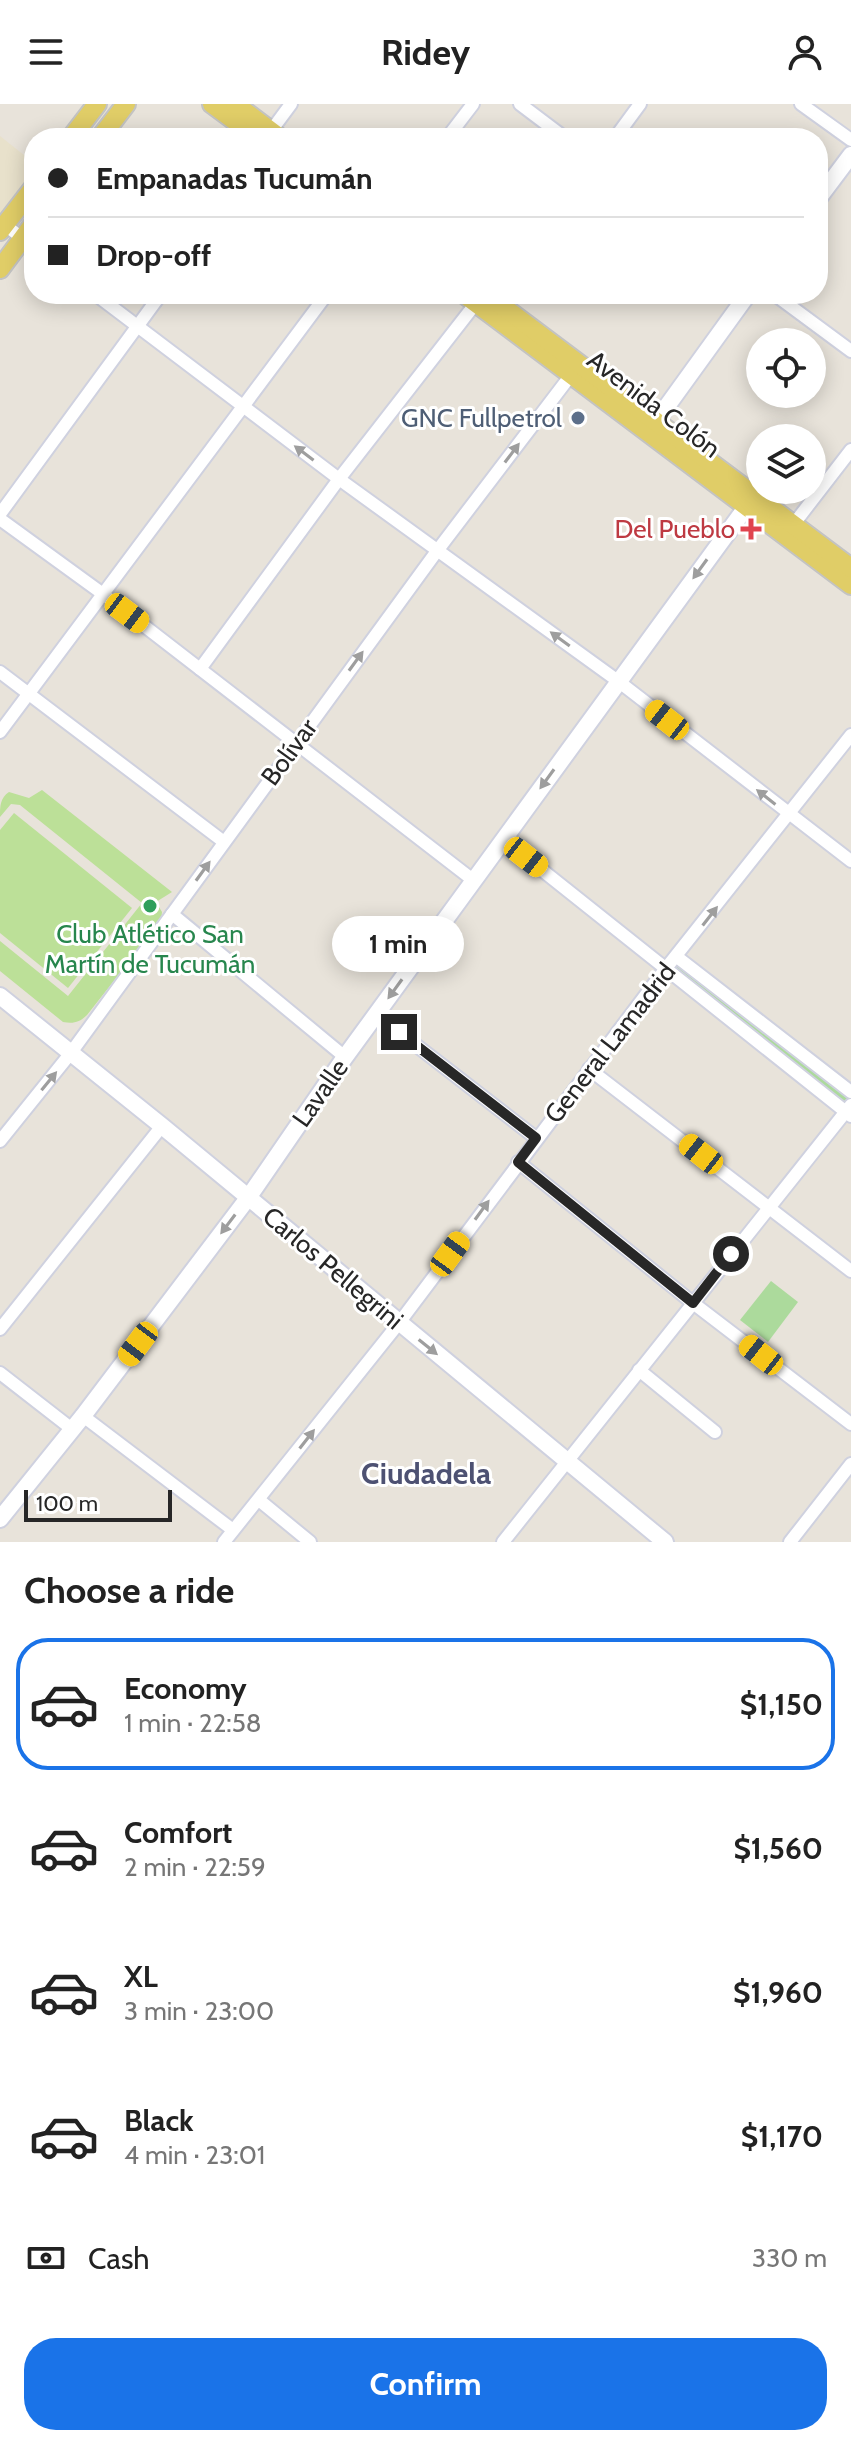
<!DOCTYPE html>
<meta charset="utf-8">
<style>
:root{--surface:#fff;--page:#f2f2f2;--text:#222;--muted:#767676;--line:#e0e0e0;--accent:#1a73e8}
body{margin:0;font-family:Cabin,sans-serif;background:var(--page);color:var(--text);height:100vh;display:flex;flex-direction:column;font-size:30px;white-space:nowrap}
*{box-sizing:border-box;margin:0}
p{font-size:26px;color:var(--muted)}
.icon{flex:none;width:44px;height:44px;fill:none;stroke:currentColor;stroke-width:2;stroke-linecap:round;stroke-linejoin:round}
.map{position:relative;height:1438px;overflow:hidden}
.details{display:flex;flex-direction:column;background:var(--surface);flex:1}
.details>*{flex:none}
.top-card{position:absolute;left:24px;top:24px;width:804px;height:176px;border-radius:32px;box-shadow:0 4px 20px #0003;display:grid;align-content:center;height:176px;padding:0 24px;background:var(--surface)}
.buttons{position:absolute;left:746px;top:224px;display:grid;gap:16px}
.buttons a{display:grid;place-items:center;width:80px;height:80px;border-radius:50%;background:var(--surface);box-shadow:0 4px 20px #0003;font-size:40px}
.scale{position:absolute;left:24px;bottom:20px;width:148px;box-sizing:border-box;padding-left:8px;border:4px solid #272727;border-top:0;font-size:22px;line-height:28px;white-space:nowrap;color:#272727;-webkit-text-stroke:6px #fff;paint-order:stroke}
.end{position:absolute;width:36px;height:36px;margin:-18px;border:10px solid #272727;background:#fff;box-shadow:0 0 0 4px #fff}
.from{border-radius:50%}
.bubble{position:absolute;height:56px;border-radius:28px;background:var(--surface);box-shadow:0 4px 20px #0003;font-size:26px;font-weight:700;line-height:56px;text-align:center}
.car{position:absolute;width:24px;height:48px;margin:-24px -12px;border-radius:10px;box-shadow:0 0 6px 2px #0007;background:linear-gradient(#f5c518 24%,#345 0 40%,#f5c518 0 76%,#345 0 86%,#f5c518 0)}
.top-card b{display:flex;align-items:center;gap:28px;height:76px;font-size:30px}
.top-card b+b{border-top:2px solid var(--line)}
.top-card i{width:20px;height:20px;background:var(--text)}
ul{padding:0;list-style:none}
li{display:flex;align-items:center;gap:24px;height:132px;margin:0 16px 12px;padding:0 8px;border:4px solid transparent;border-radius:32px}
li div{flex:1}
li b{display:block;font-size:30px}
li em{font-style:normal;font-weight:700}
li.active{border-color:var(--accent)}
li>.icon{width:72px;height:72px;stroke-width:1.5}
h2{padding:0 24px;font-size:36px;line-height:96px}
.pay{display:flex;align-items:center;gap:20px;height:88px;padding:0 24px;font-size:30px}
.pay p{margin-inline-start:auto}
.cta{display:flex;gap:16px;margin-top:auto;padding:16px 24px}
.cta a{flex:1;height:92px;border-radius:32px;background:var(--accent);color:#fff;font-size:32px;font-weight:700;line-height:92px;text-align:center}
header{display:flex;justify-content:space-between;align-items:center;height:104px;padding:0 24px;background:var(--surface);font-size:36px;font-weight:700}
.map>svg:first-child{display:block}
</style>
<header><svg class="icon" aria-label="menu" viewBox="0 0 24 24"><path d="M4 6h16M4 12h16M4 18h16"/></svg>Ridey<svg class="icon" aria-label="person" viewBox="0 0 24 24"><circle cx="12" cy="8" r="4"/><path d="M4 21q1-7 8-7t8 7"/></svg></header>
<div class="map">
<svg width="851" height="1438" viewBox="0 0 851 1438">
<rect width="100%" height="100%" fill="#e8e3da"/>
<path fill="#e8e1cb" d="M0 32 34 59V68L0 115Z"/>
<g fill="#acda9c">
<path d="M678 859 851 993 845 1001 674 864Z"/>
<path d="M771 1177 798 1198 768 1238 740 1216Z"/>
</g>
<g fill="#bce098">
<path d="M42 686 172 788 156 798 162 808 161 817 87 911C80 918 74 920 63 918L0 867V837L68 892 142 799 20 701 11 700 0 713C0 702 0 694 9 688L29 694Z"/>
<path d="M14 709 132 804 68 884 0 829V726Z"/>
</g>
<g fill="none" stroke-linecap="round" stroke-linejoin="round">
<g stroke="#cfd1df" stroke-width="16">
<g id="street">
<path d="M520 0 565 34"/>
<path d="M801 0 851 36"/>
<path d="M271 27 291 0"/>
<path d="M447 34 473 0"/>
<path d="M615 34 640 0"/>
<path d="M5 121 34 143"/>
<path d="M95 190 339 375 618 577 851 757"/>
<path d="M774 190 851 247"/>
<path d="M0 410 161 190"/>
<path d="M0 415 103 490 473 776"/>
<path d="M793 421 851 346"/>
<path d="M200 565 339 375 476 199"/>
<path d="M0 568 224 738"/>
<path d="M0 628 327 190"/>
<path d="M503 735 851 1012"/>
<path d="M172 810 345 953"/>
<path d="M677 853 851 988"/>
<path d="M377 911 536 1034"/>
<path d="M589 965 851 1167"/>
<path d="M0 1037 70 950 437 447 574 267"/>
<path d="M518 1058 693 1199 851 1320"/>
<path d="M0 1225 162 1022"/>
<path d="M639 1266 715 1328"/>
<path d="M0 1269 72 1325"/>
<path d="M83 1312 233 1426"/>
<path d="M259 1396 310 1438"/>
<path d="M224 1438 399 1219 663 868 851 631"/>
<path d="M503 1438 851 1001"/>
<path d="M790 1438 851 1360"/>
</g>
</g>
<g stroke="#cfd1df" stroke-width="20">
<g id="secondary">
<path d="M818 95 851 51"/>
<path d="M657 316 748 190"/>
<path d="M0 892 162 1022 665 1438"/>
<path d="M0 1415 83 1312 248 1094 345 953 747 402"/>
</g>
</g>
<g stroke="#c3c3c3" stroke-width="22">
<g id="primary">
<path d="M212 0 258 34"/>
<path d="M235 0 280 34"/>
<path d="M71 34 97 0"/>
<path d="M100 34 126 0"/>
<path d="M0 127 34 83"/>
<path d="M0 165 34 119"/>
<path d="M464 190 851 481"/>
<path d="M486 190 851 464"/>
</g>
</g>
<use href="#street" stroke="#fff" stroke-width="12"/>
<use href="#secondary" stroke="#fff" stroke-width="16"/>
<use href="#primary" stroke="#e0cd67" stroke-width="18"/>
</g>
<defs><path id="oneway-solid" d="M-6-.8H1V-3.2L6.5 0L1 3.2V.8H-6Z" transform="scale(2)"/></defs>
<g fill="#9e9e9e">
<use href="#oneway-solid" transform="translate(304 349) rotate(-143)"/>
<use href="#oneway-solid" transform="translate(512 349) rotate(-53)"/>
<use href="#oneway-solid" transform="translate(700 465) rotate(126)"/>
<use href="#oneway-solid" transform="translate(560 535) rotate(-144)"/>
<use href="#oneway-solid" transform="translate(356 557) rotate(-54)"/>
<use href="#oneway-solid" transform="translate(547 675) rotate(126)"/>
<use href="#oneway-solid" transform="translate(766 693) rotate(-142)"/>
<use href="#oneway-solid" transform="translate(203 767) rotate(-54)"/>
<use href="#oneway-solid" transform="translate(710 812) rotate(-52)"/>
<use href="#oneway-solid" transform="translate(395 885) rotate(126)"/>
<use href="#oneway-solid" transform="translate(49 977) rotate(-51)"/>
<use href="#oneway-solid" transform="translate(482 1106) rotate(-54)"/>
<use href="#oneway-solid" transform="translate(228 1120) rotate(127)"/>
<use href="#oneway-solid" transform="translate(428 1243) rotate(39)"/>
<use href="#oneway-solid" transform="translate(307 1335) rotate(-52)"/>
</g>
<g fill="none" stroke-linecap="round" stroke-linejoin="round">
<path stroke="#272727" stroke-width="10" d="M399 928 536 1034 518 1058 693 1199 731 1150"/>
</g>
<circle fill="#5c6f8a" stroke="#fff" stroke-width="3" cx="578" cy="314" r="8"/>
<path fill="#e0444e" stroke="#fff" stroke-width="3" d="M747 413h8v8h8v8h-8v8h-8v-8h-8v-8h8z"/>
<circle fill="#2e9e5b" stroke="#fff" stroke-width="3" cx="150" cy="802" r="8"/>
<g text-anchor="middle" stroke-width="6" stroke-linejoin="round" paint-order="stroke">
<g font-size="26" fill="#272727" stroke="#fff">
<text transform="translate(654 300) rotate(37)" y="9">Avenida Colón</text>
<text transform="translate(289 648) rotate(-54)" y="9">Bolívar</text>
<text transform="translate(610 939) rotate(-52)" y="9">General Lamadrid</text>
<text transform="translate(320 989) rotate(-55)" y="9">Lavalle</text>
<text transform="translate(333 1164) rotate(40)" y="9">Carlos Pellegrini</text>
</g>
<g font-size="26" fill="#4e5e75" stroke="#fff" text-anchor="end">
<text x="562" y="323">GNC Fullpetrol</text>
</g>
<g font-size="26" fill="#be3a42" stroke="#fff" text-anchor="end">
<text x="735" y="434">Del Pueblo</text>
</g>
<g font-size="26" fill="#27864d" stroke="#fff">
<text x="150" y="839">Club Atlético San<tspan x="150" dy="30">Martín de Tucumán</tspan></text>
</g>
<g font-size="30" font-weight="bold" fill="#4d5172" stroke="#fff">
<text x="426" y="1380">Ciudadela</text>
</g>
</g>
</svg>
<div class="buttons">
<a><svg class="icon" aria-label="locate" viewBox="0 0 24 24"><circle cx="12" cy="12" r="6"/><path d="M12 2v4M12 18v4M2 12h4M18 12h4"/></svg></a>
<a><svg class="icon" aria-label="layers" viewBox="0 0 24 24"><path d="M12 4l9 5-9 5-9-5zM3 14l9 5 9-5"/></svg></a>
</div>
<div class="scale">100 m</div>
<i class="end from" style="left:731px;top:1150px"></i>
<i class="end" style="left:399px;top:928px"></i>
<div class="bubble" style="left:332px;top:812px;width:132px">1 min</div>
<i class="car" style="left:127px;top:509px;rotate:127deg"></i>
<i class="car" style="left:667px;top:616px;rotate:308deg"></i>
<i class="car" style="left:526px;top:753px;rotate:128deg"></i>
<i class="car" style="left:701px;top:1050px;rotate:308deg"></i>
<i class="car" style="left:450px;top:1150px;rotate:36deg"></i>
<i class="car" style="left:138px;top:1240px;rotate:217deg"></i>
<i class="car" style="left:761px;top:1251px;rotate:308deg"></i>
<div class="top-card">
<b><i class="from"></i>Empanadas Tucumán</b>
<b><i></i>Drop-off</b>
</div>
</div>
<section class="details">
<h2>Choose a ride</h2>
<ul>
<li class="active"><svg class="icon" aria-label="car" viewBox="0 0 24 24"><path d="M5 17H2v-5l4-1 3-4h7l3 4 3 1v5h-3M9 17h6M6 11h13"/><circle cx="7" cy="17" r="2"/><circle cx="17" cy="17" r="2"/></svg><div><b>Economy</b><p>1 min · 22:58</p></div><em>$1,150</em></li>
<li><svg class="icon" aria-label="car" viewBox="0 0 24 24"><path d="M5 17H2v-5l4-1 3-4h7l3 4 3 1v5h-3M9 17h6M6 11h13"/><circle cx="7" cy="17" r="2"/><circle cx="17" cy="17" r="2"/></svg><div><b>Comfort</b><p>2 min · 22:59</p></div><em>$1,560</em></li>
<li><svg class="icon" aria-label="car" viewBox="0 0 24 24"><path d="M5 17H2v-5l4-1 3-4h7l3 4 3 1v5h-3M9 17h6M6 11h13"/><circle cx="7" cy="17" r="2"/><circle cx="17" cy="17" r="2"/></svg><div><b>XL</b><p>3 min · 23:00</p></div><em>$1,960</em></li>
<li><svg class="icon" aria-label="car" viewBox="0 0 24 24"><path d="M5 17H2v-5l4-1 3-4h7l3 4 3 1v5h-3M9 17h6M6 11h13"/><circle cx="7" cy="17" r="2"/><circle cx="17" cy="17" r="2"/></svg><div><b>Black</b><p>4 min · 23:01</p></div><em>$1,170</em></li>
</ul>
<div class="pay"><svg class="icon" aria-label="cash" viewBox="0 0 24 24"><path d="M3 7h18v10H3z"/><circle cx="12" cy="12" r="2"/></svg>Cash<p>330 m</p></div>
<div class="cta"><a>Confirm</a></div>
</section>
